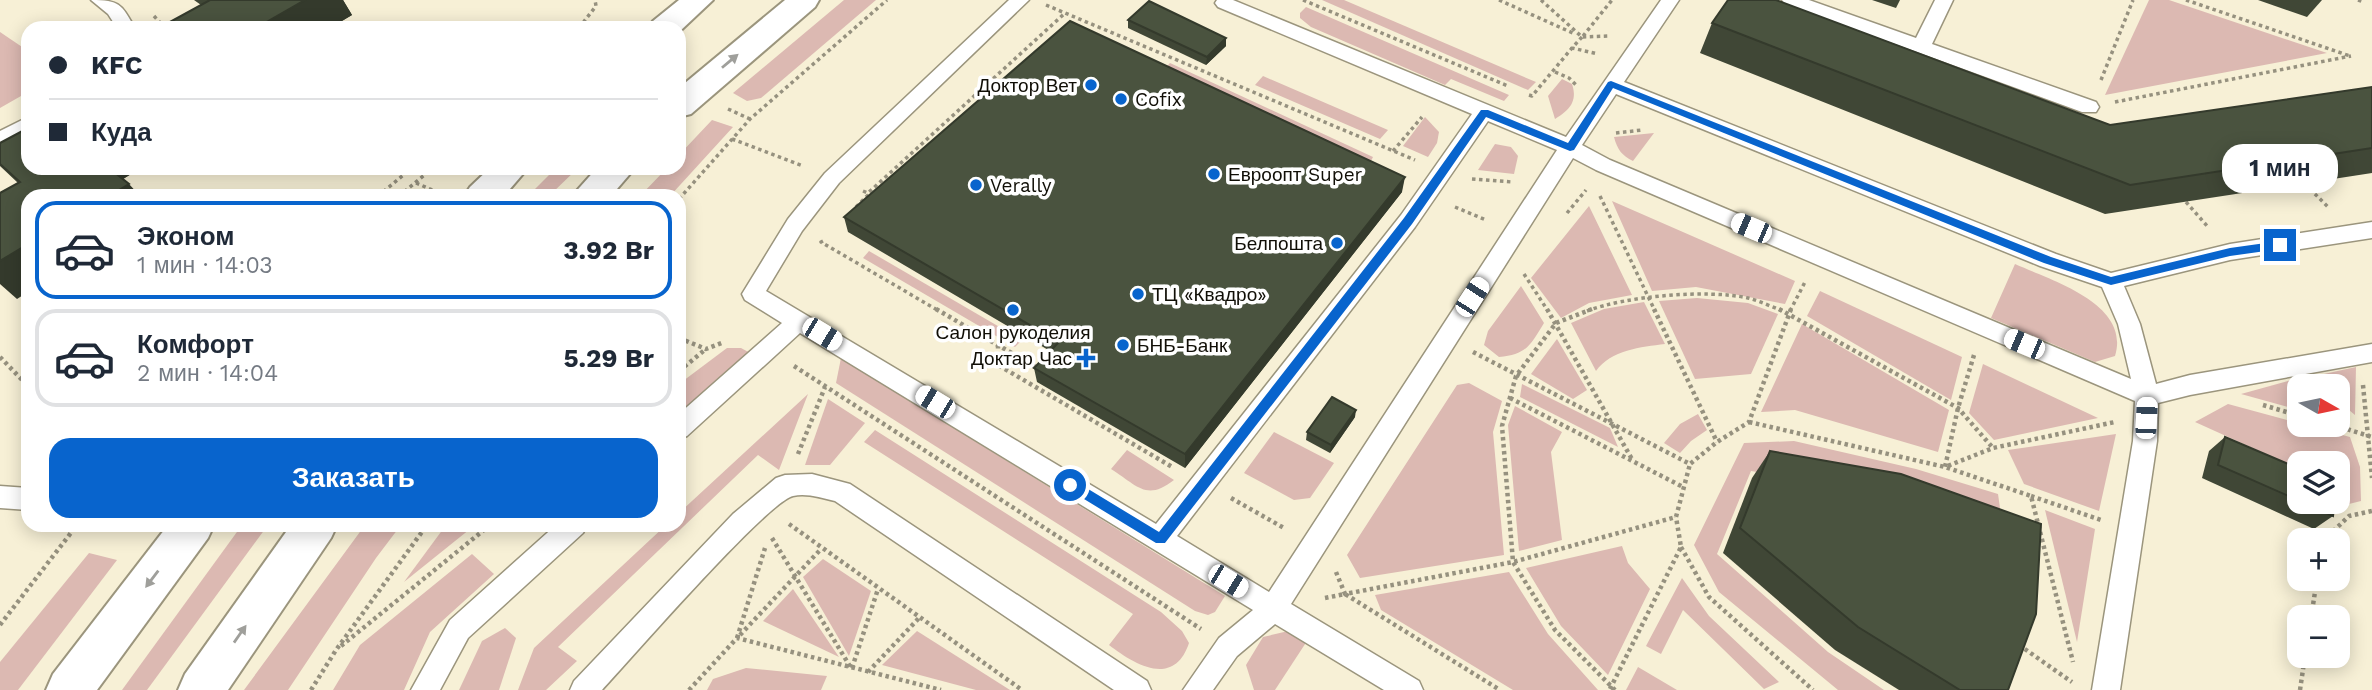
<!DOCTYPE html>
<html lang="ru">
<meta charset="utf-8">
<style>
:root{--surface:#fff;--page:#f2f2f3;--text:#1f2937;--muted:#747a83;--line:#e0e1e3;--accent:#0864cd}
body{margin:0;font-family:"Work Sans",sans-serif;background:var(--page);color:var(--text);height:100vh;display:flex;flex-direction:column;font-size:26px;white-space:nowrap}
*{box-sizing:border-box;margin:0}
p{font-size:23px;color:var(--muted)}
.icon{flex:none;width:38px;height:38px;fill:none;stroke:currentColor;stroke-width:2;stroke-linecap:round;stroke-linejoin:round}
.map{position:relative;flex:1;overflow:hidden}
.side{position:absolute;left:21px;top:189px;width:665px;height:343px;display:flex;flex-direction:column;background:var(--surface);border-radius:21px;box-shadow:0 4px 18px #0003}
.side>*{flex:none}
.hud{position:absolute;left:21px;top:21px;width:665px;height:154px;border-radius:21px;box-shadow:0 4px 18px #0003;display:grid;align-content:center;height:154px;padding:0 28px;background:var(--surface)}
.needle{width:46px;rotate:99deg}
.controls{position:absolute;left:2287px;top:374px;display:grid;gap:14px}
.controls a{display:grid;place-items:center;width:63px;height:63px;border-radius:14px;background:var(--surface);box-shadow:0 4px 18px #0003;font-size:35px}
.end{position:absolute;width:32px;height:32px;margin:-16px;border:9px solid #0864cd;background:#fff;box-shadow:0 0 0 4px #fff}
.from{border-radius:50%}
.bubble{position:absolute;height:49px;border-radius:21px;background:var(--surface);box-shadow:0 4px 18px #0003;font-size:23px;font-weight:700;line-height:49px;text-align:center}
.car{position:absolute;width:21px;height:42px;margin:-21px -10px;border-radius:9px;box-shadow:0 0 5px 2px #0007;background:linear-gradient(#fff 24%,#345 0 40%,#fff 0 76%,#345 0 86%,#fff 0)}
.hud b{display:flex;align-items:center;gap:24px;height:66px;font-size:26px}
.hud b+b{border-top:2px solid var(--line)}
.hud i{width:18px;height:18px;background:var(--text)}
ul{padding:12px 0 0;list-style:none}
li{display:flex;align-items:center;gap:21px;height:98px;margin:0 14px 10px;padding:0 14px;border:4px solid var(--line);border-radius:21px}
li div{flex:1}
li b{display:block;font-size:26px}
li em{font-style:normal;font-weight:700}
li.on{border-color:var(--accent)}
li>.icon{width:63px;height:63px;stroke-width:1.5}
.button{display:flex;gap:14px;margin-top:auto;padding:14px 28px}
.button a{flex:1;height:80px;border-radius:21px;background:var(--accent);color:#fff;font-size:28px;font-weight:700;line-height:80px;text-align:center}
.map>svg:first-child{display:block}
</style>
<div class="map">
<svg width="2372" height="690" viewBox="0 0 2372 690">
<rect width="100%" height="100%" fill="#f7f0d6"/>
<g fill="#dcb9b2">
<path d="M844 0H876L761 98 747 101 733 93Z"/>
<path d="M1322 0H1344L1536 82 1528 90Z"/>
<path d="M2149 0H2169L2327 53 2105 95Z"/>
<path d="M1306 7 1509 95 1504 101 1451 79 1445 85 1311 27 1300 18V13Z"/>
<path d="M0 32 28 51V92L0 108Z"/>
<path d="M1170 63 1373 157 1368 167 1160 74Z"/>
<path d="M1263 76 1388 130 1380 139 1255 85Z"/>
<path d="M1562 79 1572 84C1578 102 1569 110 1555 119L1548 96Z"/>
<path d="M1425 117 1439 132 1437 143 1428 157 1403 146Z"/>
<path d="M712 120 733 127 670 196H640L667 168H679V155Z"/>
<path d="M1654 133 1633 161C1622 156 1617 149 1614 137Z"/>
<path d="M1495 144 1511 147 1518 156 1514 174 1478 170Z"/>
<path d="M556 168H578L549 196H528Z"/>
<path d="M1612 201 1795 281 1785 304 1696 287 1652 291Z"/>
<path d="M1589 206 1632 295 1589 303 1561 318 1531 278Z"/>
<path d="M869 251 1022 340 1015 347 863 258Z"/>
<path d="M2015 264C2053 281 2131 304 2115 356L2095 362 1991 318Z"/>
<path d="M1521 286 1544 323C1531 344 1527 355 1499 357L1484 345 1488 331Z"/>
<path d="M1820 291 1962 357 1951 400 1807 316Z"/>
<path d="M1697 298 1748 303 1778 314 1751 374 1695 379 1659 301Z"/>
<path d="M1644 302 1665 344C1641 347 1611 350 1596 371L1571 323 1604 309Z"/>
<path d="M1802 324 1949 410 1938 452 1795 410 1761 412Z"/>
<path d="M1557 339 1587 390 1573 399 1531 374Z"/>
<path d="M727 348H741L752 354 679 417V384Z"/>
<path d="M841 358 1225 596 1215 612 1208 615 1195 611 836 383Z"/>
<path d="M1983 364 2098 418 1994 440 1969 413Z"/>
<path d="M2356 367 2355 415 2338 401V387H2321L2310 377Z"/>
<path d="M2299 378 2309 387H2300L2299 410 2241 394Z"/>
<path d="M1469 383 1502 401 1493 432 1504 555 1360 578 1347 555 1457 385Z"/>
<path d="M1522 384 1610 428 1618 447 1520 397Z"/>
<path d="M808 394 779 470 758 455 558 647 577 661 546 690H518L534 648 666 525H679V513Z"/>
<path d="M828 399 865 423 830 465H805Z"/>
<path d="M2228 404 2350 437 2360 467 2361 501 2333 508 2332 502H2338V464H2300L2299 469 2195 422Z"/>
<path d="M1515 406 1562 432 1551 452 1562 540 1519 551 1508 425Z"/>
<path d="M1698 414 1707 430 1691 441 1680 453 1664 443 1680 424Z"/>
<path d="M875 430 1161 612 1182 631 1189 643C1174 688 1135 665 1109 645L1133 614 864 442Z"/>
<path d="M1274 432 1334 463 1310 498 1294 500 1244 473Z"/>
<path d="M2116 434 2099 511 2024 484 2008 450Z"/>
<path d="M1794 441 1916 469 1998 494 2004 536 1884 494 1751 471 1717 554 1828 652 1884 690H1838L1719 592 1694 545 1744 443Z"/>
<path d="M1127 450 1174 480C1146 502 1137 485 1111 469Z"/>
<path d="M2045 510 2095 529 2077 642Z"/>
<path d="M242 525H268L147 690H122Z"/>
<path d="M365 525H401L376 558 288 690H244Z"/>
<path d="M446 525H475L404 582Z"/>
<path d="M1622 546 1628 563 1650 589 1608 675 1561 626 1526 568Z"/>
<path d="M89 553 117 560 18 690H0V662Z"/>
<path d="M472 554 494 574 430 632 404 690H333L360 645Z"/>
<path d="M823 559 871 591 849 656 803 577Z"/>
<path d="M1509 572 1548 634 1598 690H1513L1381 610 1375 595Z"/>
<path d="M1682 578 1709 616 1779 682 1764 689 1683 610 1661 654 1646 646Z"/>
<path d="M793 589 839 657 763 621Z"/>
<path d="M505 628 516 638 499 690H459L482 641Z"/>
<path d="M1297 629 1309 638 1275 690H1254L1246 665 1263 637Z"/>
<path d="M917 631 1010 690H976L882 665Z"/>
<path d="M1638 667 1677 690H1626Z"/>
<path d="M746 668 827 676 821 690H707L713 679Z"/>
</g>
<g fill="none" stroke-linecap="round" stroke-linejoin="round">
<g stroke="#9b957d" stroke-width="3">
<g id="lane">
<path d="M91 0C120 0 121 4 135 28H117L108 14Z"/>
<path d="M1009 0H1029L839 183 802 231 766 291 1156 524 1401 215 1472 114 1218 7 1215 3 1217 0H1233L1566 137 1661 0H1679L1624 82 2056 254 2111 273 2230 244 2372 222V238L2230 260 2124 286 2140 324 2156 384 2190 375 2372 344V362L2190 395 2158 403 2157 441 2120 690H2092L2133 441 2135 401 1596 170 1573 158 1291 604 1419 681 1423 690H1384L1275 624 1237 656 1213 690H1183L1219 638 1253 610 800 333 687 436 679 439V414L782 323 745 300 742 294 788 219 825 173ZM1616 94 2040 266 2102 287 2118 324 2131 379 1610 160 1582 145ZM1488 121 1557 150 1269 592 1177 536 1415 227Z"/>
<path d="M1782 0H1809L1916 38 1935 0H1953L1932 44 2096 102 2099 107 2096 112H2082L1785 4Z"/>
<path d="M28 117V133L0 147V131Z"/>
<path d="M812 474 850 484 1147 681 1151 690H1114L835 501C821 498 807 493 793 496 767 502 629 661 602 690H570L574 681 733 514 776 478 785 475Z"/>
<path d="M0 486 28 488V510L0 508Z"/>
<path d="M556 525H587L583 533 468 638 440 690H411L450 620Z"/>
</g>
</g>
<g stroke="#9b957d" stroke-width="4">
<g id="secondary">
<path d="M679 0H713L679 32V28H648L653 21Z"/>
<path d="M785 0H819L815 7 691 114 679 117V88Z"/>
<path d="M490 168H528L504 196H464L470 187Z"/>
<path d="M597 168H635L611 196H572Z"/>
<path d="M168 525H214L208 538 97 690H46L53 674Z"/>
<path d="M291 525H337L331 538 228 690H178L185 674Z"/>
</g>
</g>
<g stroke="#96917f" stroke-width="3.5" stroke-dasharray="3.5 3.5" stroke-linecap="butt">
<path d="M1303 0 1508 86"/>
<path d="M1499 0 1575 34"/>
<path d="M1541 0 1582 37 1610 36"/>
<path d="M2186 0 2350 56"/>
<path d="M2358 0 2364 2"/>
<path d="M1046 5 1415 160"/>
<path d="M154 16 165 28"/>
<path d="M579 28 596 6 595 0"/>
<path d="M1583 36 1612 0"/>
<path d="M1582 37 1572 48 1598 54"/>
<path d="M1555 72 1569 78 1577 86"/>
<path d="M2101 80 2133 0"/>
<path d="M1529 95 1532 96 1572 48"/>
<path d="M2115 102 2351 56"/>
<path d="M728 109 750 119"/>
<path d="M1616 133 1642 130"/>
<path d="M732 139 803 166"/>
<path d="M1393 151 1422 117"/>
<path d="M1472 179 1512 182"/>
<path d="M416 183 444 195"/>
<path d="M2305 184 2329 208"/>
<path d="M863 191 868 193 1064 14"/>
<path d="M378 196 412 168"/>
<path d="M399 196 433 168"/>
<path d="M1600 196 1655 311"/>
<path d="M679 199 750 119 887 0"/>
<path d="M2186 202 2208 227"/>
<path d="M856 207 869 194"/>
<path d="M1455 207 1486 220"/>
<path d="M1567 213 1586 190"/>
<path d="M823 241 821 242 939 311"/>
<path d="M1524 274 1548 311"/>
<path d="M1587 311C1626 296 1707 289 1748 298 1760 301 1772 307 1783 311"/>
<path d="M1790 311 1805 282"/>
</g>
<g stroke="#96917f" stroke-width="4.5" stroke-dasharray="3.5 3.5" stroke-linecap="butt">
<path d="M936 309 1039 369"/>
<path d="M1547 309 1633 461"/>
<path d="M1592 309 1556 323 1516 376 1502 426 1513 562 1555 630 1615 690"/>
<path d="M1654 309 1717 442"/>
<path d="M1779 309 1958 408 1993 448"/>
<path d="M679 338 706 349 724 342"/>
<path d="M998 345V365L1174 468"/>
<path d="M1473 352 1690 464 1717 442 1749 422 1791 309"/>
<path d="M1974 355 1958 408 1945 467 1993 448 2115 422"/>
<path d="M0 357 28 386"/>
<path d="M794 366 1201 629"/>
<path d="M679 371 706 349"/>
<path d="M2363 385 2372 478"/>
<path d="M1510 398 1683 487"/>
<path d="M2263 405 2300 416"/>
<path d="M1749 422 1945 467 2031 496 2073 662"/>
<path d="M2334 425 2372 437"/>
<path d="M798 454 825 387"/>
<path d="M2031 496 2101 520"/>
<path d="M1231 498 1284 528"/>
<path d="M789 524 1022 690"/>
<path d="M772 538 851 668"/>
<path d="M2323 541 2349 516 2372 511"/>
<path d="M1681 547 1709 597 1813 690"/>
<path d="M1336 572 1345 594 1513 562 1676 517 1690 464"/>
<path d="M1325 598 1345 594 1500 690"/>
<path d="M2311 618 2317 579"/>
<path d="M0 625 77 525"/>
<path d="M740 635 821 549"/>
<path d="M737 638 765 548"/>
<path d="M2019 645 2072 682"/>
<path d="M341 646 490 525"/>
<path d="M852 668 878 589"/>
<path d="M868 672 919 618"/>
<path d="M1610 689 1681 547 1676 517"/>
<path d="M311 690 336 650 427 525"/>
<path d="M689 690 737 638 941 690"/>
<path d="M2300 690 2305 656"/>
</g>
<use href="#lane" fill="#fff" fill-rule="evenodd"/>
<use href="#secondary" fill="#fff" fill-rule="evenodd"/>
</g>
<g fill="#404736">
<path d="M194 0H343L352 15 330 28H159L201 5Z"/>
<path d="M1872 0H1900L1896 8Z"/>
<path d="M2258 0H2322L2307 17Z"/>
<path d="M1128 20 1226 38V46L1206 65 1128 28Z"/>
<path d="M1712 23 2110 125 2372 87V173L2105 214 1700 53Z"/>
<path d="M0 143 28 168H141L123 179 140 196H28L17 299 18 183 0 166Z"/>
<path d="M1402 192 1185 468 1037 382 1034 368 1050 351 848 232 844 217Z"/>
<path d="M1355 417 1330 453 1306 440 1307 432Z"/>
<path d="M2225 437 2300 469V502H2335L2333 516 2314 529 2202 478 2209 451Z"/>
<path d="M1770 451 2008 690H1899L1835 650 1723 553 1752 478Z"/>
</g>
<g fill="#343a2c">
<path d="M305 0H343L352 15 330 28H256Z"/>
<path d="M1226 38V46L1206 65 1207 57Z"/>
<path d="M105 168H141L118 182Z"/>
<path d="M1405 177 1402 192 1185 468V454Z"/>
<path d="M129 184 140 196H109Z"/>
<path d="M28 244V292L17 299 0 284V261Z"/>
<path d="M1356 410 1355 417 1330 453 1331 445Z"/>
</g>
<g fill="#4a533f" stroke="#343a2c" stroke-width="2">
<path d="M210 0H305L256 28H159Z"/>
<path d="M1728 0H1776L2110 125 2372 87V148L2130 185 1712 23Z"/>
<path d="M1149 1 1226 38 1207 57 1128 20Z"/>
<path d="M1070 21 1405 177 1185 454 1034 368 1059 342 844 217Z"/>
<path d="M28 128V168H109L129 184 109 196H28V244L0 261V193L20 182 0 164V143Z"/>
<path d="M1332 397 1356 410 1331 445 1307 432Z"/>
<path d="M2225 437 2300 469V501L2218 465Z"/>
<path d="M1770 451 1901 474 2041 524 2036 614 2008 690H1960L1858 627 1740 528Z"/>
<path d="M2302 502H2335L2333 516Z"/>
</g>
<defs><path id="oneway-solid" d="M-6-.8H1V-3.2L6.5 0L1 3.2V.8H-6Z" transform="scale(1.75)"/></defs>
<g fill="#9f9f9b">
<use href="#oneway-solid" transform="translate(730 61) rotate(-40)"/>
<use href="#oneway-solid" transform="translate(152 579) rotate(127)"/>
<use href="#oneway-solid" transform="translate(240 634) rotate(-55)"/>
</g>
<path fill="#0864cd" d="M1611 81 2051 257 2111 277 2230 248 2280 241 2285 245 2280 249 2230 256 2111 285 2044 263 1613 88 1574 150 1570 151 1486 117 1412 224 1165 543H1156L1066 488V481H1075L1159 532 1404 218 1481 110H1488L1568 143 1608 82Z"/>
<g fill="#0864cd" stroke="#fff" stroke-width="2.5">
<circle cx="1091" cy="85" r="7"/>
<circle cx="1121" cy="99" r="7"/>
<circle cx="1214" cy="174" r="7"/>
<circle cx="976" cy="185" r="7"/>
<circle cx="1337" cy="243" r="7"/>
<circle cx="1138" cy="294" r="7"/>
<circle cx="1013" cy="310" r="7"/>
<circle cx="1123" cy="345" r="7"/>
<path d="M1082.5 347.5h7v7h7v7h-7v7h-7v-7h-7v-7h7z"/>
</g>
<g text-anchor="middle" stroke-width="7" stroke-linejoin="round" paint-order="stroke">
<g font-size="19" fill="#100e06" stroke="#fff" text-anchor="start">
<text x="1077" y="92" text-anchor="end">Доктор Вет</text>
<text x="1135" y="106">Cofix</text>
<text x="1228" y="181">Евроопт Super</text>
<text x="990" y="192">Verally</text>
<text x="1323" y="250" text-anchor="end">Белпошта</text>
<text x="1152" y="301">ТЦ «Квадро»</text>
<text x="1013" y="339" text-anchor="middle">Салон рукоделия</text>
<text x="1137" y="352">БНБ-Банк</text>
<text x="1072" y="365" text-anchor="end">Доктар Час</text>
</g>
</g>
</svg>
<div class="controls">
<a><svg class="needle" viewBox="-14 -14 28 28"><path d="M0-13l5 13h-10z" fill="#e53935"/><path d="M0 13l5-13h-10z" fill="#747a83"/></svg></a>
<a><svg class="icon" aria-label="layers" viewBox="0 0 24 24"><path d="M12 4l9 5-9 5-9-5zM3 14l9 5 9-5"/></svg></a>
<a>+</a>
<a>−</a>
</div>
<i class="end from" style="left:1070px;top:485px"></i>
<i class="end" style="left:2280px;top:245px"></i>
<div class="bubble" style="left:2222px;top:144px;width:116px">1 мин</div>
<i class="car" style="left:1751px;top:228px;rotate:293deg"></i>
<i class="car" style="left:1472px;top:297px;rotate:33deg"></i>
<i class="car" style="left:822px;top:334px;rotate:121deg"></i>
<i class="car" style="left:2024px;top:344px;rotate:293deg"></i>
<i class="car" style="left:935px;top:402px;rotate:301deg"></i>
<i class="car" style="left:2146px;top:418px;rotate:3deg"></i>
<i class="car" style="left:1228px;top:581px;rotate:121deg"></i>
<div class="hud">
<b><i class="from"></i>KFC</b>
<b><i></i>Куда</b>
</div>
<section class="side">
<ul>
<li class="on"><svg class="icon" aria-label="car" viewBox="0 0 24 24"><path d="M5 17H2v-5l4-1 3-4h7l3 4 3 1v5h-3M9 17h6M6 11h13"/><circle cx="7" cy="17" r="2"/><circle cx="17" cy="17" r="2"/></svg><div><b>Эконом</b><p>1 мин · 14:03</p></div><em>3.92 Br</em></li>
<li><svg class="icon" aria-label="car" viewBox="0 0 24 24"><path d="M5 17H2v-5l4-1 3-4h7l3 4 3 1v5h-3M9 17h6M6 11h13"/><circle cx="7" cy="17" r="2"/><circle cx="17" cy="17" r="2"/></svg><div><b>Комфорт</b><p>2 мин · 14:04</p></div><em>5.29 Br</em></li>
</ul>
<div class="button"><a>Заказать</a></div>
</section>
</div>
